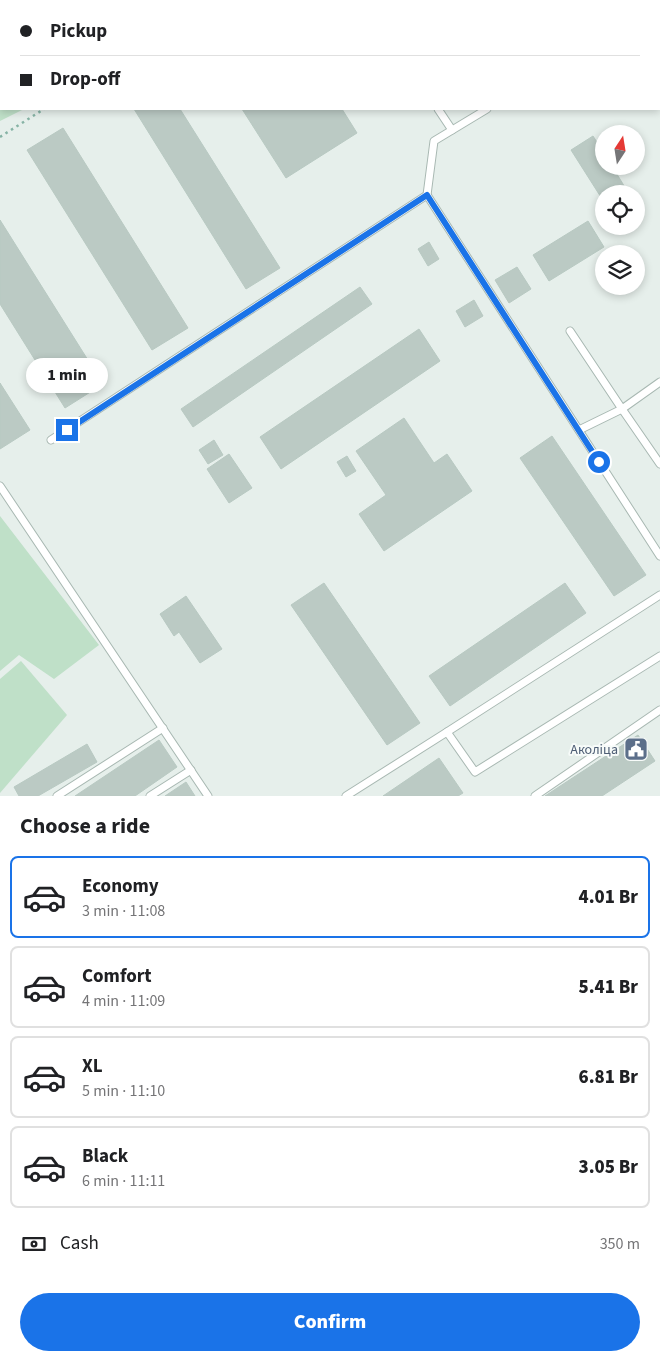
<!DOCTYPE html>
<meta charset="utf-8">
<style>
:root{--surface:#fff;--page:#f6f6f6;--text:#202124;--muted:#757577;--line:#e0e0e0;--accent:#1a73e8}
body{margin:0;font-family:"Source Sans 3",sans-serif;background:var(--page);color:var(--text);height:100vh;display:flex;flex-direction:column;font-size:19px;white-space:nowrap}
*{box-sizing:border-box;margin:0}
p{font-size:16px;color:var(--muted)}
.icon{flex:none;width:28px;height:28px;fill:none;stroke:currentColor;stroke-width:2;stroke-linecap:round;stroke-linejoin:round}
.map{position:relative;height:796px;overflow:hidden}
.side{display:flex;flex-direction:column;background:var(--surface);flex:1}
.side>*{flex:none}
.hud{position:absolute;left:0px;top:0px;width:660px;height:110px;box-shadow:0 2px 8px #0003;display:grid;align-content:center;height:110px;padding:0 20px;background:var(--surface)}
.needle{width:32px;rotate:12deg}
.buttons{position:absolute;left:595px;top:125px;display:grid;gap:10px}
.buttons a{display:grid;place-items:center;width:50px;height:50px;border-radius:50%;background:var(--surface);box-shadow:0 2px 8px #0003;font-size:25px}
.end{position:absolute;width:22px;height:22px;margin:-11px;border:6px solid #1a73e8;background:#fff;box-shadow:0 0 0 2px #fff}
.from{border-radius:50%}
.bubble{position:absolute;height:35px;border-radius:18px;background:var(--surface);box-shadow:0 2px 8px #0003;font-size:16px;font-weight:800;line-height:35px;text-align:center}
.hud b{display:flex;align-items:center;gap:18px;height:48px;font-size:19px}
.hud b+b{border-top:1px solid var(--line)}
.hud i{width:12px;height:12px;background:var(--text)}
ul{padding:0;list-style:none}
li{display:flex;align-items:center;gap:15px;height:82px;margin:0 10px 8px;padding:0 10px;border:2px solid var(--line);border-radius:8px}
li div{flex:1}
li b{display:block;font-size:19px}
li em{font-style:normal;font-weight:800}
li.current{border-color:var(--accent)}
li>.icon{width:45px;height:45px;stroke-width:1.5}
h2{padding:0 20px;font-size:22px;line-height:60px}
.pay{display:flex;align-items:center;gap:12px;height:55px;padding:0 20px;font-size:19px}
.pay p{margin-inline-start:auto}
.button{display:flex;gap:10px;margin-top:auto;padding:10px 20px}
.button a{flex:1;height:58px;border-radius:30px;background:var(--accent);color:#fff;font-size:20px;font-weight:800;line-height:58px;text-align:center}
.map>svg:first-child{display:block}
</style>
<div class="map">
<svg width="660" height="796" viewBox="0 0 660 796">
<rect width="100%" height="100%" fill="#e6efeb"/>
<g fill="#bfe0c8">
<path d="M0 0H177L176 1H1V109H24L0 121Z"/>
<path d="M0 516 99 645 54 679 19 655 0 671Z"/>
<path d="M21 661 67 715 0 793V679Z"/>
</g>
<g fill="#bbcac4" stroke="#b8c9c2">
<path d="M134 109H180L280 268 246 289Z"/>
<path d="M242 109H342L357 133 286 178Z"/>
<path d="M63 128 188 328 152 350 27 150Z"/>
<path d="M593 136 604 153V166H612L626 189 619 194H604V202L571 150Z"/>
<path d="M0 220 103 384 65 408 0 304Z"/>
<path d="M588 221 604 247 549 281 533 255Z"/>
<path d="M429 242 439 259 428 266 418 249Z"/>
<path d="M517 267 531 289 509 303 495 280Z"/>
<path d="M360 287 372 304 193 427 181 409Z"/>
<path d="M474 300 483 316 465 327 456 311Z"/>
<path d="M419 329 440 361 281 469 260 437Z"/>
<path d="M0 383 30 430 0 449Z"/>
<path d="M404 418 434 463 447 454 472 491 384 551 359 514 386 495 356 451Z"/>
<path d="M552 436 646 575 614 596 520 458Z"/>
<path d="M214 440 223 455 208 464 199 450Z"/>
<path d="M229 454 252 488 229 503 207 469Z"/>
<path d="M347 456 356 471 346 477 337 462Z"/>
<path d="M324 583 420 723 387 745 291 605Z"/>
<path d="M565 583 586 613 450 706 429 676Z"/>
<path d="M186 596 222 649 200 663 179 632 174 636 160 614Z"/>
<path d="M638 735 655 761 602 796H545Z"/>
<path d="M159 740 177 767 135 796H75Z"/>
<path d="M87 744 97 762 38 796H19L14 787Z"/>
<path d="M439 758 463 793 458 796H383Z"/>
<path d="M186 782 195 796H165Z"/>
</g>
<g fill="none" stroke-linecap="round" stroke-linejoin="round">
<g stroke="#a8b8b2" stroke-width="9">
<g id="lane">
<path d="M364 0V1"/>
<path d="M659 2 660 1"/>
<path d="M438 109 452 130"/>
<path d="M427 195 434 141 487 109"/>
<path d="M570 331 622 409 660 464"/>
<path d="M579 430 622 409 660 382"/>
<path d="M51 440 427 195 660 556"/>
<path d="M0 486 208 796"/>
<path d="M447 732 660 595"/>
<path d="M57 796 163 728"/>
<path d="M150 796 191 770"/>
<path d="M346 796 447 732 475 772 660 656"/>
<path d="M535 796 660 710"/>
</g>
</g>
<g stroke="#86b3a5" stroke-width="2.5" stroke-dasharray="2.5 4" stroke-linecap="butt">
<path d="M211 1 213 0"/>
<path d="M0 137 44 109"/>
</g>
<use href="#lane" stroke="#fff" stroke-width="7"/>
</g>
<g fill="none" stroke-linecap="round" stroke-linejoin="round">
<path stroke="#1a73e8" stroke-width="6" d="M67 430 427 195 599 462"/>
</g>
<defs>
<g id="civic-square" transform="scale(1.25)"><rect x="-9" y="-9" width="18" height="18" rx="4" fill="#5c6f8a" stroke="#f7fbf9"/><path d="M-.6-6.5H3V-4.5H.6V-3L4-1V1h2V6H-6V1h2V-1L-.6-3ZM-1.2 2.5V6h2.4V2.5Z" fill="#fff"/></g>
</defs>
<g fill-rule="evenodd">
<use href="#civic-square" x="636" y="749"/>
</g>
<g text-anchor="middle" stroke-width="4" stroke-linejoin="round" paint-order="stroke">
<g font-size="14" fill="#4e5e75" stroke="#f7fbf9" text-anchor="end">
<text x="618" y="754">Аколіца</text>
</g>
</g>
</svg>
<div class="buttons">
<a><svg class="needle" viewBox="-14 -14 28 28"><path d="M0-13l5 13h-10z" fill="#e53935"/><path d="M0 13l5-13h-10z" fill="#757577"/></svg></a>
<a><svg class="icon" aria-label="locate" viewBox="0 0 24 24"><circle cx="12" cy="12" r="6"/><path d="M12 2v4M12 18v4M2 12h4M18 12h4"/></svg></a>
<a><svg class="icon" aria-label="layers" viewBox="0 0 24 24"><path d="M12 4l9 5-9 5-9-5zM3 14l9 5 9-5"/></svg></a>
</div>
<i class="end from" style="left:599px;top:462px"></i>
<i class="end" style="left:67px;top:430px"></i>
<div class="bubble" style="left:26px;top:358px;width:82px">1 min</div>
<div class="hud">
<b><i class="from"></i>Pickup</b>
<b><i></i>Drop-off</b>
</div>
</div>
<section class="side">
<h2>Choose a ride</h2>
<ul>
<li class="current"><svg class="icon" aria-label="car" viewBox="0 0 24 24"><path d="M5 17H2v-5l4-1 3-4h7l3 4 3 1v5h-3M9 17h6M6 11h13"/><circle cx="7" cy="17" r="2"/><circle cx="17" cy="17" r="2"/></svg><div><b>Economy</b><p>3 min · 11:08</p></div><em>4.01 Br</em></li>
<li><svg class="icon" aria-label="car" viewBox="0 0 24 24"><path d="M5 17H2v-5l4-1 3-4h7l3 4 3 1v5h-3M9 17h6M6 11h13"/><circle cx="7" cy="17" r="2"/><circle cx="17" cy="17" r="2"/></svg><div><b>Comfort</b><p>4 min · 11:09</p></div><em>5.41 Br</em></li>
<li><svg class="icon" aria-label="car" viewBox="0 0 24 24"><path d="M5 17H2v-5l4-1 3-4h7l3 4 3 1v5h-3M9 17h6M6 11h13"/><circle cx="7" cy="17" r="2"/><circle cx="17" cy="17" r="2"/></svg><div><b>XL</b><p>5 min · 11:10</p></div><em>6.81 Br</em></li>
<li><svg class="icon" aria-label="car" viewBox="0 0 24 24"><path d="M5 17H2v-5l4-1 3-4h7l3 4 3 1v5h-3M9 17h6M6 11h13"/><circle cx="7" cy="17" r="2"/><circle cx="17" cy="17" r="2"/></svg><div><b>Black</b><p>6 min · 11:11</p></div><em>3.05 Br</em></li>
</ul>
<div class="pay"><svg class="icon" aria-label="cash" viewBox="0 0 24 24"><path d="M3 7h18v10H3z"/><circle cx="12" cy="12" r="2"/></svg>Cash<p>350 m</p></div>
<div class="button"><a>Confirm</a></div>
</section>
